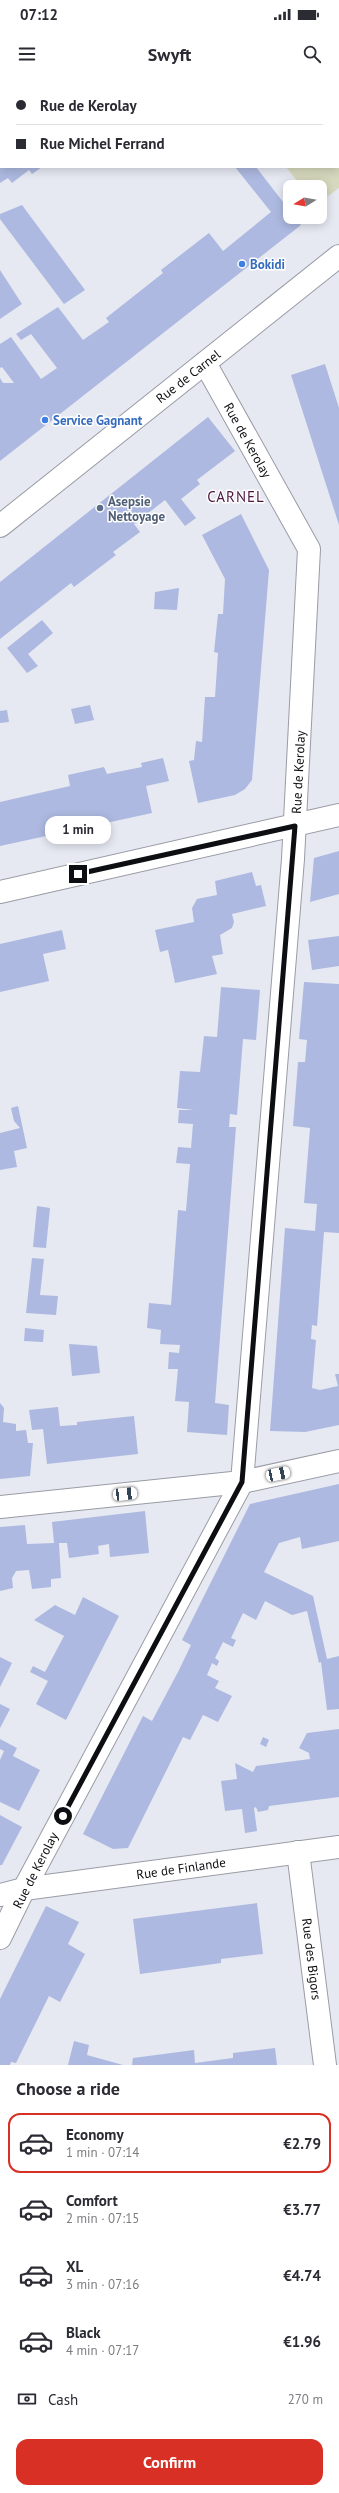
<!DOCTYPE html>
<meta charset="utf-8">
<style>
:root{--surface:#fff;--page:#f7f7f7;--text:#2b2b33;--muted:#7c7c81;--line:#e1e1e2;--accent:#d93025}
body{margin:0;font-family:"PT Sans",sans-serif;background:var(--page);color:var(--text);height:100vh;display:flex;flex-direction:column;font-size:15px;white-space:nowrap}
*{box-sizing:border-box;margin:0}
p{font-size:13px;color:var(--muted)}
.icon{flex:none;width:22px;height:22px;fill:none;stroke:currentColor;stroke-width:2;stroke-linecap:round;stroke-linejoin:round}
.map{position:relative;height:1985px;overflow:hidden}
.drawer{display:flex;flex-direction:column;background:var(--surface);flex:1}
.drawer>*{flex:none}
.hud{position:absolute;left:0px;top:0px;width:339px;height:88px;box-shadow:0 2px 10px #0003;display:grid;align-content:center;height:88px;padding:0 16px;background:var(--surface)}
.needle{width:26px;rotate:259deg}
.buttons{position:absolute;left:283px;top:100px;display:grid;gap:8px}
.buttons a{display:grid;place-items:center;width:44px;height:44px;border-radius:8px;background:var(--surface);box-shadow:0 2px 10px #0003;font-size:20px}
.end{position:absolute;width:18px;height:18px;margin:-9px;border:5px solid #0d0e11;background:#fff;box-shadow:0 0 0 2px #fff}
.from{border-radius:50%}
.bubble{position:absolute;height:28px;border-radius:12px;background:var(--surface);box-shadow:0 2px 10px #0003;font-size:13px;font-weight:600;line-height:28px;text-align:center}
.car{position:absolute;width:12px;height:24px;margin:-12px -6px;border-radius:5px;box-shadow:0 0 3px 1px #0007;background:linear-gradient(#fff 24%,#345 0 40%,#fff 0 76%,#345 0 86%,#fff 0)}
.hud b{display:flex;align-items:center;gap:14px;height:38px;font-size:15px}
.hud b+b{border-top:1px solid var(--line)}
.hud i{width:10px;height:10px;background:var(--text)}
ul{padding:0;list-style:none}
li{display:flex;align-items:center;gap:12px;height:60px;margin:0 8px 6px;padding:0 8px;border:2px solid transparent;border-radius:12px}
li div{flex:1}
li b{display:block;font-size:15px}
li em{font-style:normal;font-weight:600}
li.selected{border-color:var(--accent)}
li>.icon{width:36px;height:36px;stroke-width:1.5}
h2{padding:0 16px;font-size:18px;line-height:48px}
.pay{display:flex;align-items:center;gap:10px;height:44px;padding:0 16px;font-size:15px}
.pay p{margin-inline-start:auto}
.primary-button{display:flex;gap:8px;margin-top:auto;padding:8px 16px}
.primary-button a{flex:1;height:46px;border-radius:12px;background:var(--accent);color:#fff;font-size:16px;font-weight:600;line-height:46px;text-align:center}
.status{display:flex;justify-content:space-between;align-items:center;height:28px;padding:0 20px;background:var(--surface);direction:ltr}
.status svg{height:11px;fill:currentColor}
header{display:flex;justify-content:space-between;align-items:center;height:52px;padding:0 16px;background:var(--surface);font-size:18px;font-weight:600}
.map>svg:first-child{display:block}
</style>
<div class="status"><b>07:12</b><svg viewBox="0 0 49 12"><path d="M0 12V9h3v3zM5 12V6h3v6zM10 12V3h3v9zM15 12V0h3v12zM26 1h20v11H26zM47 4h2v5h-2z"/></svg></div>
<header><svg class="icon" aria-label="menu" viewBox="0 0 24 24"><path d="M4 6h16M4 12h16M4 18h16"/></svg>Swyft<svg class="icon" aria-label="search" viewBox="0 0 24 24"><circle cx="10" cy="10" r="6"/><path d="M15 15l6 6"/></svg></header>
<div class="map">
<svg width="339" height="1985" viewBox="0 0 339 1985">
<rect width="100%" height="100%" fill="#e6e9f2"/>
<path fill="#d7d9be" d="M219 0H339V108L320 122V107H302L286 87H338V1Z"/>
<g fill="#adb9e0">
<path d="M0 87H42L32 94 29 90 12 103 8 98 0 103Z"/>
<path d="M235 87H256L290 131V137H294L301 145 0 381V298L3 303H14L2 287 0 288V264L11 257 41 299 57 288 31 254 21 260 16 254 58 227 83 260 109 242 106 238 163 193 161 190 209 153 223 171 271 132Z"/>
<path d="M22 125 85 210 64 224 0 139V134Z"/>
<path d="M0 190 22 224 0 239Z"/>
<path d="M325 284 339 328V445L291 295Z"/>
<path d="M208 337 235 371 197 400 200 404 181 419 196 438 185 446 165 420 134 444 140 452 113 472 116 475 74 507 71 503 0 559V502Z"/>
<path d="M241 434 269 490 252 700 245 709 235 715 198 723 189 681 194 680 196 661 202 662 205 617H215L218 573 214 572 218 534H223L225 499 202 455Z"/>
<path d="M179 508 177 530 154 529 155 512Z"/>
<path d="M42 540 53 553 28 574 38 586 27 593 7 568Z"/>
<path d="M90 625 94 640 75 644 71 629Z"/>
<path d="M7 630 9 642 0 643V631Z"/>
<path d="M163 678 169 701 146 706 152 733 0 766V722L70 706 68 695 104 687 107 694 142 687 141 683Z"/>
<path d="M339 771V814L310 822 314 778Z"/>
<path d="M252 792 256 806 261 805 266 826 232 834 234 842 232 848 220 855 223 874 212 876 217 894 175 903 168 870 160 872 155 850 194 842 192 828 197 819 217 815 215 801Z"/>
<path d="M62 850 66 869 43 874 49 901 0 912V864Z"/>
<path d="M339 856V886L312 890 308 860Z"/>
<path d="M304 902 339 904V1153L324 1152 317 1246 312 1245 311 1259 316 1260 312 1308 320 1310 338 1306 335 1294H339V1345L305 1352 270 1351 285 1148 315 1151 317 1124 304 1123 310 1048 293 1046 298 982H305L307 960 299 959Z"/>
<path d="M221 907 260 910 256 960 243 959 237 1035 230 1034 229 1047H236L215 1323 229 1325 227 1355 187 1352 189 1322 175 1321 178 1289H168L169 1272 179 1273 180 1265 160 1264 161 1250 147 1248 149 1223 171 1225 178 1130 186 1131 190 1084 176 1083 178 1067 191 1068 193 1044 178 1043 179 1030H194L177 1028 180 991 200 992 204 956 217 957Z"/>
<path d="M18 1026 27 1068 14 1071 17 1087 0 1090V1053L20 1048 14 1041 11 1028Z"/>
<path d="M37 1126 50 1128 46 1168 33 1167Z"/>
<path d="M32 1178 44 1179 40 1215 58 1216 56 1235 26 1233Z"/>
<path d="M25 1248 44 1250 43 1262 24 1261Z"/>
<path d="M69 1264 97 1266 100 1293 72 1296Z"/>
<path d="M0 1323 4 1328 3 1342 16 1344V1351L26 1350 28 1363H33L30 1396 0 1399Z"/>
<path d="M58 1327 60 1346 77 1345V1342L134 1336 138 1374 47 1384 43 1349 32 1350 29 1330Z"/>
<path d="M339 1404V1461L302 1469 300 1457 279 1463 264 1492 313 1516 327 1579 339 1576V1629L327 1630 321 1582 319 1583 307 1531 292 1535 265 1521 256 1540 243 1533 231 1558 236 1560 233 1567 223 1562 215 1578 219 1581 217 1586 212 1583 207 1595 219 1601 215 1608 232 1616 218 1642 203 1635 190 1660 183 1657 128 1768 113 1769 83 1754 143 1636 152 1641 179 1590 191 1565 182 1560 250 1424Z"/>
<path d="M145 1431 149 1473 110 1477 109 1464 98 1466 99 1474 69 1478 67 1463H59L61 1498 51 1499V1507L32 1509 29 1490 16 1491 12 1498 13 1508 0 1511V1447L25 1445 27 1464 54 1463 52 1442Z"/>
<path d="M83 1517 119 1536 66 1640 36 1624 48 1601 30 1592 33 1586 45 1592 64 1556 34 1540 55 1525 75 1535Z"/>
<path d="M0 1577 12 1583 0 1607Z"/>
<path d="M0 1624 10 1629 0 1648Z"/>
<path d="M339 1649V1717L269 1726 268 1730 258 1732 256 1727 254 1728 257 1751 245 1753 242 1729 225 1731 221 1701 237 1699 235 1683 253 1692 256 1686 310 1679 309 1673 299 1668 307 1653Z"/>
<path d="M263 1657 269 1660 266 1667 260 1664Z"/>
<path d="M0 1659 17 1668 13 1676 40 1690 19 1731 0 1722V1680L4 1671 0 1669Z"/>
<path d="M0 1735 22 1747 2 1785H0Z"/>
<path d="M257 1823 263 1874 221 1879V1883L140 1894 133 1839Z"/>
<path d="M46 1826 79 1842 68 1864 85 1874 60 1922 49 1916 16 1983 11 1982 10 1985H0V1919Z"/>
<path d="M74 1961 89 1965 87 1975 123 1985H68Z"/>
<path d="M275 1968 277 1985H132L133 1978 194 1970 195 1983 233 1978V1973Z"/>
</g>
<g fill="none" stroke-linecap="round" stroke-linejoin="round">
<g stroke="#999ca5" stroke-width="24">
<g id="street">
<path d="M0 812 339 735"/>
<path d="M0 1427 242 1402 339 1381"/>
<path d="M298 1772 325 1985"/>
<path d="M0 1815 24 1809 339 1767"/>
<path d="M0 1858 24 1809 242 1402 293 779 309 469 205 283"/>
</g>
</g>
<g stroke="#999ca5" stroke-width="24">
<path id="secondary" d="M0 446 339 176"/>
</g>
<use href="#street" stroke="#fff" stroke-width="22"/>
<use href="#secondary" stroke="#fff" stroke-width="22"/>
</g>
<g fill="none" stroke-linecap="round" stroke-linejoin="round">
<path stroke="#0d0e11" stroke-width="5" d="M63 1736 242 1402 295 746 78 794"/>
</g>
<g fill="#3f7fe0" stroke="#fff" stroke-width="1.5">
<circle cx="242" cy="184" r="4"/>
<circle cx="45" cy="340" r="4"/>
</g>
<circle fill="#5c6f8a" stroke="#fff" stroke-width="1.5" cx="100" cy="428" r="4"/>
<g text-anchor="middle" stroke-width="3" stroke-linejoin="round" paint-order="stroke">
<g font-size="13" font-weight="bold" fill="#366cbe" stroke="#fff" text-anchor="start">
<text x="250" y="189">Bokidi</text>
<text x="53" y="345">Service Gagnant</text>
</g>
<g font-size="13" fill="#0d0e11" stroke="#fff">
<text transform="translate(188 296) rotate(-38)" y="5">Rue de Carnel</text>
<text transform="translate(248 360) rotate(61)" y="5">Rue de Kerolay</text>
<text transform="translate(298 692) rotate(-87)" y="5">Rue de Kerolay</text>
<text transform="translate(181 1788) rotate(-8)" y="5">Rue de Finlande</text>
<text transform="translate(35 1790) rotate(-63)" y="5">Rue de Kerolay</text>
<text transform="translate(312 1879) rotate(83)" y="5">Rue des Bigors</text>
</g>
<g font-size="13" font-weight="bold" fill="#4e5e75" stroke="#fff" text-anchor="start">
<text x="108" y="426">Asepsie<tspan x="108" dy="15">Nettoyage</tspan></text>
</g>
<g font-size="15" letter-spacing="1" fill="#4d153f" stroke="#fff">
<text x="236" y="422">CARNEL</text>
</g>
</g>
</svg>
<div class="buttons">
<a><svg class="needle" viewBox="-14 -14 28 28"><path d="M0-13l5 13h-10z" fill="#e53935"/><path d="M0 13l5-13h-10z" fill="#7c7c81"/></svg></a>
</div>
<i class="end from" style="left:63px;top:1736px"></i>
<i class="end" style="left:78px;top:794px"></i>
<div class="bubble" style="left:45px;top:736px;width:66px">1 min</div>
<i class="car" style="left:278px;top:1394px;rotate:78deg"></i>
<i class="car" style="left:125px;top:1414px;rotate:84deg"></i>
<div class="hud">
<b><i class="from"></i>Rue de Kerolay</b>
<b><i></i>Rue Michel Ferrand</b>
</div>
</div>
<section class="drawer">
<h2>Choose a ride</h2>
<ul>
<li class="selected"><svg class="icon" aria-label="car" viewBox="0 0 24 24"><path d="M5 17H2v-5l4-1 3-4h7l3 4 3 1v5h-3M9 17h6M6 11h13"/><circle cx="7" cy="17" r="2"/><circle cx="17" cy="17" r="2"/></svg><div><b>Economy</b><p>1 min · 07:14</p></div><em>€2.79</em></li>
<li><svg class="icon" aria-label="car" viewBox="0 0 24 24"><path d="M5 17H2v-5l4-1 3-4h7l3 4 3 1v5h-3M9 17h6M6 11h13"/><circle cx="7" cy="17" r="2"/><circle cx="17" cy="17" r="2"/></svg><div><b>Comfort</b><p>2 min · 07:15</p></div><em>€3.77</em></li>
<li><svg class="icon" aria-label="car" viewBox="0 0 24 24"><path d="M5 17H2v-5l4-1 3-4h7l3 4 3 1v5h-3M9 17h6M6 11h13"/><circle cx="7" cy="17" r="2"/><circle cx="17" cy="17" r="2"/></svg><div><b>XL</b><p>3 min · 07:16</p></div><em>€4.74</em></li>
<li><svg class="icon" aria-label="car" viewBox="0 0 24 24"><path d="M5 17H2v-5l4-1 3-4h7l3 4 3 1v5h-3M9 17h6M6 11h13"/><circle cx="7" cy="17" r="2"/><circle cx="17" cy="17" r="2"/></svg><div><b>Black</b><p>4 min · 07:17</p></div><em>€1.96</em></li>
</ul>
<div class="pay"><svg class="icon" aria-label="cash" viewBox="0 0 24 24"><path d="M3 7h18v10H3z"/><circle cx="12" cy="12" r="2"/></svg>Cash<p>270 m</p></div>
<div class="primary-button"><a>Confirm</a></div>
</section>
